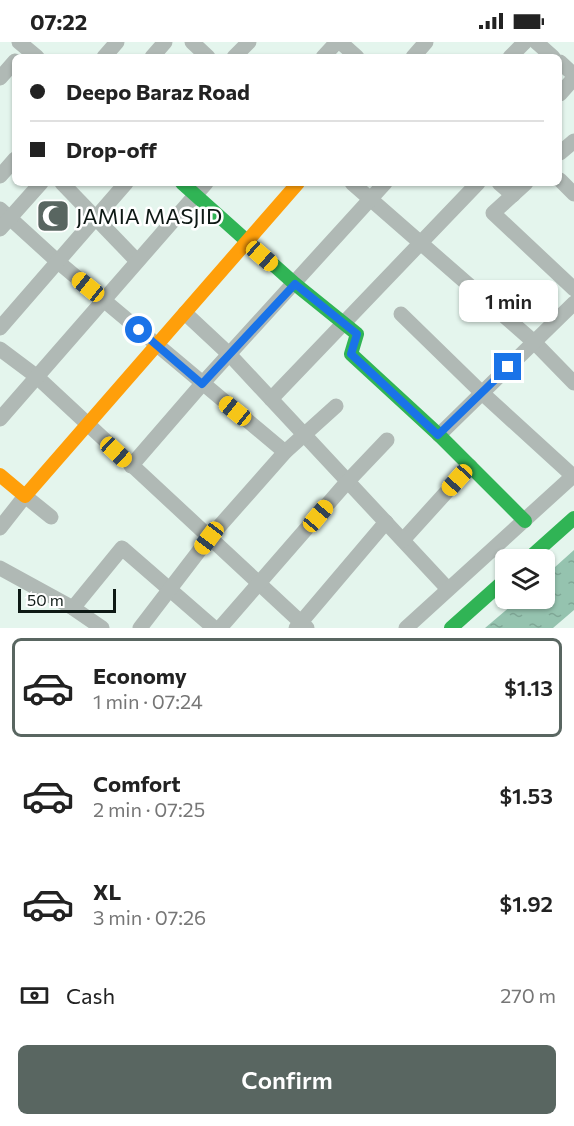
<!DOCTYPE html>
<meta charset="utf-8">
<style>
:root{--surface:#fff;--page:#f2f2f2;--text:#222;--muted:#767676;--line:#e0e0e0;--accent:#596661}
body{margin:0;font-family:Commissioner,sans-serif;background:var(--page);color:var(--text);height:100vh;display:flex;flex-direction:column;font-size:22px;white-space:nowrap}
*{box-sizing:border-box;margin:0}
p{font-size:20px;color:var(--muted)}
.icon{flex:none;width:33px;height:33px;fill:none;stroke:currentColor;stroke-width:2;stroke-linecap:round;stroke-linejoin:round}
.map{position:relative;height:586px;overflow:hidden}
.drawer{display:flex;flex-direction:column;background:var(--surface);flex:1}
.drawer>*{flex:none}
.guide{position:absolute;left:12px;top:12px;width:550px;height:132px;border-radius:9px;box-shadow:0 2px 4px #0004;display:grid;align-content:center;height:132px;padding:0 18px;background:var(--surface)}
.controls{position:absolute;left:495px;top:507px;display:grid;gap:12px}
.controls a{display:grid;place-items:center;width:60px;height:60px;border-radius:9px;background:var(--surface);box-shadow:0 2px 4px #0004;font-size:30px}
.scale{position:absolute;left:18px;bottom:15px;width:98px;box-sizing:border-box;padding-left:6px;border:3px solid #0e1915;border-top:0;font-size:16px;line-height:21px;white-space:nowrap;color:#0e1915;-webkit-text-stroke:4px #fff;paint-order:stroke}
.end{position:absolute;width:27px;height:27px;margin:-14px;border:8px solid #1a73e8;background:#fff;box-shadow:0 0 0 3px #fff}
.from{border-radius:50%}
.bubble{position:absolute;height:42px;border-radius:9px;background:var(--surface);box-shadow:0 2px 4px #0004;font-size:20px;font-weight:600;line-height:42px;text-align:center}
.car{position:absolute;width:18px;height:36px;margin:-18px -9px;border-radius:8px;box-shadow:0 0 4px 2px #0007;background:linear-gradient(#f5c518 24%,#345 0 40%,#f5c518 0 76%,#345 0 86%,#f5c518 0)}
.guide b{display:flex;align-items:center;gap:21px;height:57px;font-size:22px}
.guide b+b{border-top:2px solid var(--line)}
.guide i{width:15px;height:15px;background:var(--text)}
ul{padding:10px 0 0;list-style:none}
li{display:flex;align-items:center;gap:18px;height:99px;margin:0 12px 9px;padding:0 6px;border:3px solid transparent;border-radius:9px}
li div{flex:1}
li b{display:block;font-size:22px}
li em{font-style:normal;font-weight:600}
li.selected{border-color:var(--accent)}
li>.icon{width:54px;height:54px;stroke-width:1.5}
.pay{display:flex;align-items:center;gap:15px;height:66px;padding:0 18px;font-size:22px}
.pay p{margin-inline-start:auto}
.button{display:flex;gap:12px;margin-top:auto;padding:12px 18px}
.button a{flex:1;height:69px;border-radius:9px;background:var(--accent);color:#fff;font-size:24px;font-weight:600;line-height:69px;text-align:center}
.status{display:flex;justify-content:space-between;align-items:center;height:42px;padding:0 30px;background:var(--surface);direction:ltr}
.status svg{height:16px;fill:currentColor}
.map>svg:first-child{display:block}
</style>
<div class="status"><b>07:22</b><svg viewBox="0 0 49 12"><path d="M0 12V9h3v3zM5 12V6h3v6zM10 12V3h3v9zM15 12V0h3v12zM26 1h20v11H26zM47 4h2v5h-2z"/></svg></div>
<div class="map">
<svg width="574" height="586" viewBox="0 0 574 586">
<defs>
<pattern id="water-ripples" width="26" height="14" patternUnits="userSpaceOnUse" patternTransform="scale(1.5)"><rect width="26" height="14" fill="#95c3af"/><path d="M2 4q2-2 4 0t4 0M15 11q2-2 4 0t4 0" fill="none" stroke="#7fa796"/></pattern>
</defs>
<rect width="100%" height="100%" fill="#e4f5ed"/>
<path fill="url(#water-ripples)" d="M574 508V568L553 586H485L519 557 544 556 545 534Z"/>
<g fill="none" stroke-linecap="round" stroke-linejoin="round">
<g stroke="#b0b9b5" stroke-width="15">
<path d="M19 0 37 15"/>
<path d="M192 0 208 15"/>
<path d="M340 0 357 15"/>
<path d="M536 0 553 15"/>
<path d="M104 15 117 0"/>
<path d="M152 15 165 0"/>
<path d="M234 15 249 0"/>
<path d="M323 15 337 0"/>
<path d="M413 15 426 0"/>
<path d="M510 15 525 0"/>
<path d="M560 20 574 33"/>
<path d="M0 36 15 19"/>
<path d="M560 52 574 36"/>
<path d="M560 111 574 99"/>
<path d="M0 134 15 117"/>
<path d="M560 138 574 152"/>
<path d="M62 141 137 219"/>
<path d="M352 141 534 300 574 341"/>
<path d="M499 141 513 153"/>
<path d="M526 141 493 171 574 247"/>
<path d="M0 167 57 219 285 410"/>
<path d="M0 187 41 141"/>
<path d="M185 271 230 313 448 547"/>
<path d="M401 272 481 350 573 434"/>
<path d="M0 286 126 141"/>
<path d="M0 307 36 334 307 586"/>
<path d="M271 357 478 141"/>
<path d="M0 377 206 141"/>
<path d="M439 393 574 261"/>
<path d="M131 424 202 342 385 141"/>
<path d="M0 486 25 454 51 475"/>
<path d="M403 498 470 424"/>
<path d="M0 526 73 566 102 586"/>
<path d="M73 566 122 506 214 586"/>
<path d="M140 586 209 496 285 410 336 364"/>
<path d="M220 586 347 440 387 398"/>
<path d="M296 586 386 480"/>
<path d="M406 586 574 433"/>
</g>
<g stroke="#30b455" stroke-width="14">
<path d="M182 141 295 242 357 292 351 312 439 393 525 479"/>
<path d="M527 518 574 476"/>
<path d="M451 586 506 537"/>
</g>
<path stroke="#ff9f0a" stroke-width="14" d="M0 433 25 454 298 141"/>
</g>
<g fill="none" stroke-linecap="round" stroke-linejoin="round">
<path stroke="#1a73e8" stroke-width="8" d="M139 288 202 342 295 242 357 292 351 312 438 393 508 325"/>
</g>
<defs>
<g id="mosque-square" transform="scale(1.725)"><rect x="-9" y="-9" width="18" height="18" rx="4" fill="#596661" stroke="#fff"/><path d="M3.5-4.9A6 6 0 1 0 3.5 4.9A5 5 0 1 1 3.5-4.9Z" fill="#fff"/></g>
</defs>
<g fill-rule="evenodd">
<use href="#mosque-square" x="53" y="174"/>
</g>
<g text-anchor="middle" stroke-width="5" stroke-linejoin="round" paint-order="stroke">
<g font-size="22" fill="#0e1915" stroke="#fff" text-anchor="start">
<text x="76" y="182">JAMIA MASJID</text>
</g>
</g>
</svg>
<div class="controls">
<a><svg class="icon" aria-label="layers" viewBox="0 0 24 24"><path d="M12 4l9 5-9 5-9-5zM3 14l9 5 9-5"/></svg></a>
</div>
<div class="scale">50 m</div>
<i class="end from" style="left:139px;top:288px"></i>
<i class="end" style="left:508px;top:325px"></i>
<div class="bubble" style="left:459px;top:238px;width:99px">1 min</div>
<i class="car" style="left:262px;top:214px;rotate:131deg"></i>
<i class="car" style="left:88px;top:245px;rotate:309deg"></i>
<i class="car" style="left:235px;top:369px;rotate:309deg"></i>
<i class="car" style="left:116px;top:410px;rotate:133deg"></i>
<i class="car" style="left:457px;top:438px;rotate:222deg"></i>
<i class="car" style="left:318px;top:474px;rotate:40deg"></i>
<i class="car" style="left:209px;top:496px;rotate:217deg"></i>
<div class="guide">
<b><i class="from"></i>Deepo Baraz Road</b>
<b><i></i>Drop-off</b>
</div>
</div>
<section class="drawer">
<ul>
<li class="selected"><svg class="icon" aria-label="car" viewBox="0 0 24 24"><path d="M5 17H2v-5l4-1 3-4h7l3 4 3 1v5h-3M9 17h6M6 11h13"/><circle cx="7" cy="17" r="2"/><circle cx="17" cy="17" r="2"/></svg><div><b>Economy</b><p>1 min · 07:24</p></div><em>$1.13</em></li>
<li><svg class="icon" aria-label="car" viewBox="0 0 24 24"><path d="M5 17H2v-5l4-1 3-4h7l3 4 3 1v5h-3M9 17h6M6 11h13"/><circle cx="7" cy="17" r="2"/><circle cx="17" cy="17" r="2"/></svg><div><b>Comfort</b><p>2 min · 07:25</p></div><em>$1.53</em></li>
<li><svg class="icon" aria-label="car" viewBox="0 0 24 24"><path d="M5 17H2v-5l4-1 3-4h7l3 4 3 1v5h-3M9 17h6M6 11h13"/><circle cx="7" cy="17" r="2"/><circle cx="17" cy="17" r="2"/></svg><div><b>XL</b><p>3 min · 07:26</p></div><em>$1.92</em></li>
</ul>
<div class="pay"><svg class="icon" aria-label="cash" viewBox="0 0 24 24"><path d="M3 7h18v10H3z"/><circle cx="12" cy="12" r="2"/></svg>Cash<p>270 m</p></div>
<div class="button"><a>Confirm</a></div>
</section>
